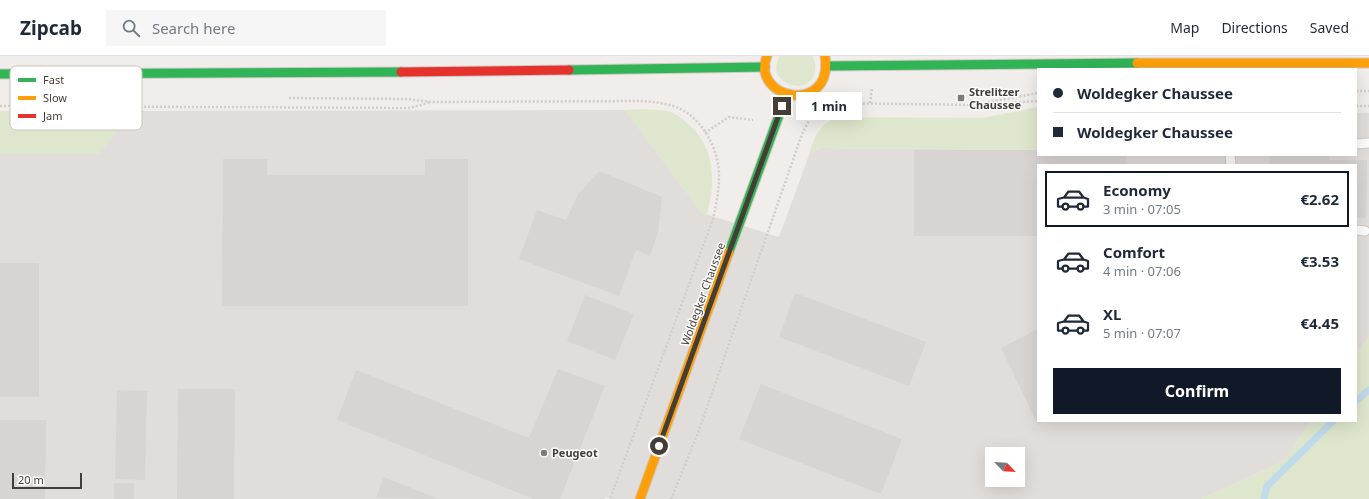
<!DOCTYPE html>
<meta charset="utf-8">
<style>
:root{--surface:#fff;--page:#f6f6f7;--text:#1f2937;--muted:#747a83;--line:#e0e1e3;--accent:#111827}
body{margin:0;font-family:"Noto Sans",sans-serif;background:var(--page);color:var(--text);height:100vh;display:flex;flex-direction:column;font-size:15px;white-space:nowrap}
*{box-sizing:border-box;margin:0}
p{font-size:13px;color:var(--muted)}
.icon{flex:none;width:22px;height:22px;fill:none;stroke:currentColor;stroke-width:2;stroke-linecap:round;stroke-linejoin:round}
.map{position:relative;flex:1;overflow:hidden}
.side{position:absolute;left:1037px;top:108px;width:320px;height:258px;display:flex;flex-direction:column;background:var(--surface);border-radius:0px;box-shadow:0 4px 16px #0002}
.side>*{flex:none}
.banner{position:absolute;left:1037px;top:12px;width:320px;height:88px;border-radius:0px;box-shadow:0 4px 16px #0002;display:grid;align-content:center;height:88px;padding:0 16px;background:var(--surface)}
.needle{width:26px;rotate:115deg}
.tools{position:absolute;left:985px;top:391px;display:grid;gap:8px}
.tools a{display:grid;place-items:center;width:40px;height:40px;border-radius:0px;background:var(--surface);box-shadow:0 4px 16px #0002;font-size:20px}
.scale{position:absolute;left:12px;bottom:10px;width:70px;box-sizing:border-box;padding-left:4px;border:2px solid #443e37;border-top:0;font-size:11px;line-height:14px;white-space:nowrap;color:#443e37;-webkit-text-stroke:3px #fff;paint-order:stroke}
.end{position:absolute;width:18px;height:18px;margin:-9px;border:5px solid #443e37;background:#fff;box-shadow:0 0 0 2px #fff}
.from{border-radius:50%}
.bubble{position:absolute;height:28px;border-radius:0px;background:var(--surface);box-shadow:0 4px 16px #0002;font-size:13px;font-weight:700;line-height:28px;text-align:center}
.banner b{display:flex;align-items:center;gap:14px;height:38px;font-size:15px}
.banner b+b{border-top:1px solid var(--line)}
.banner i{width:10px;height:10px;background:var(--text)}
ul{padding:7px 0 0;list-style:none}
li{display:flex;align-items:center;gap:12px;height:56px;margin:0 8px 6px;padding:0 8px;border:2px solid transparent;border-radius:0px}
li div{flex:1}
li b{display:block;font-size:15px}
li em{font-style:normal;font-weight:700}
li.selected{border-color:var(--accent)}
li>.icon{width:36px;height:36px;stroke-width:1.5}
.cta{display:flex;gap:8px;margin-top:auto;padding:8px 16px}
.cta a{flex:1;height:46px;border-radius:0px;background:var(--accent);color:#fff;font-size:16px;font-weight:700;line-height:46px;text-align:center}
header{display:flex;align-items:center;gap:24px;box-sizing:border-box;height:56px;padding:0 20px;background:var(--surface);border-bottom:1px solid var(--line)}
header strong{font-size:19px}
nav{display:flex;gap:22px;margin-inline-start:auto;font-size:14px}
.search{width:280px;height:36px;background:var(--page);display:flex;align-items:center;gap:10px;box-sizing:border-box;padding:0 14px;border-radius:0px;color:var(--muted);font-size:15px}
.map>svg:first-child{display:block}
</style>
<header>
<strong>Zipcab</strong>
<div class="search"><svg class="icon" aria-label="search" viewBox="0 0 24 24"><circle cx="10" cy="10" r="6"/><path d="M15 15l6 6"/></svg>Search here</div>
<nav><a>Map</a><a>Directions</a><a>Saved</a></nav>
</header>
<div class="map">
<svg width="1369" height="443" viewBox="0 0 1369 443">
<rect width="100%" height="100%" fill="#f0edea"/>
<path fill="#e1ddda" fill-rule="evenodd" d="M625 54 702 157 779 181 809 99 819 92 1038 94V99H1356V57H1369V280L1356 299V109H1038V365H1311L1284 405 1201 443H610L605 441V443H0V98H99L131 55ZM992 398H1018V424H992Z"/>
<g fill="#dee7cd">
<path d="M780 0H812C815 4 816 10 815 15 810 43 763 27 780 0Z"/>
<path d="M1038 51V94L819 92 809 99C814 81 819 67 839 61L982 62Z"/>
<path d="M642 53C652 54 664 53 673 57 678 59 683 64 688 68 715 90 716 127 707 158L702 157 625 54Z"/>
<path d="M0 55H131L100 98H0Z"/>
<path d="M1369 280V443H1201L1284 405 1311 365H1356V299Z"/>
</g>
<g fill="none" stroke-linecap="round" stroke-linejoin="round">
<g stroke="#c0dbe9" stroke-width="7">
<path d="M1356 345 1369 334"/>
<path d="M1264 443 1267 430 1333 365"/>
</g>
</g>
<g fill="#d8d4d1">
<path d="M914 94H1038V99H1126V109H1038V180H914Z"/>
<path d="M1270 99 1329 100V104H1367L1366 162H1356V109H1268Z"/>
<path d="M223 103H267V119H425V103H468V250H222Z"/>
<path d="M599 115 662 141 658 176 650 200 636 194 619 240 519 203 537 154 566 164 579 137Z"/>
<rect x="0" y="207" width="39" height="134"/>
<path d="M795 237 926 286 909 330 779 281Z"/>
<path d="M585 239 634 258 615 304 567 285Z"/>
<path d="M1038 273V365H1046L1038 369 1001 292Z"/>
<path d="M558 313 605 330 560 443H534L337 364 356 314 529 382Z"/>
<path d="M761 328 902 383 881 438 739 383Z"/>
<path d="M178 333H235L234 443H177Z"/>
<path d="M117 334 147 335 145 424 115 423Z"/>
<path d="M0 364H46L45 443H0Z"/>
<path d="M384 421 438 443 376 442Z"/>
<rect x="114" y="427" width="20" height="16"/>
</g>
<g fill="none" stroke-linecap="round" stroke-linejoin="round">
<g stroke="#cdcbc8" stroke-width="11">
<g id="lane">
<path d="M1356 88 1369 87"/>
<path d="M1230 99 1231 109"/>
<path d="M1356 174 1365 175"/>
</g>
</g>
<g stroke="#cdc9c2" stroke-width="11">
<g id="fast">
<path d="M827 10 1137 7"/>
<path d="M569 14 765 11"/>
<path d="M0 18 401 16"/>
<path d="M729 196 786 40"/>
</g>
</g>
<g stroke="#cdc9c2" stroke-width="11">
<g id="slow">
<path d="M767 0C750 44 834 60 825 0"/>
<path d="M1137 7H1369"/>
<path d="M640 443 729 196"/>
</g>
</g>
<g stroke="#cdc9c2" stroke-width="11">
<path id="jam" d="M401 16 569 14"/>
</g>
<g stroke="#d0cdcb" stroke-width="2.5" stroke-dasharray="2 2" stroke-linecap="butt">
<path d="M1356 35H1369"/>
<path d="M289 42 407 43 432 46 643 45C654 46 665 47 676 51 702 61 719 93 719 120 719 135 716 149 713 163L610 443"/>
<path d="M835 47 973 49 1038 45"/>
<path d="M870 47 872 32"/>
<path d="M984 47 1038 37"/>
<path d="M0 50 410 52 431 46"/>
<path d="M1356 50H1369"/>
<path d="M705 77 729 61 753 64"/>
<path d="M671 443 698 377 802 78 811 61"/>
</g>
<use href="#lane" stroke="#fdfcfc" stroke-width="9"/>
<use href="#fast" stroke="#30b455" stroke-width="9"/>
<use href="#slow" stroke="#ff9f0a" stroke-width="9"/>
<use href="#jam" stroke="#e5322d" stroke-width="9"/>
</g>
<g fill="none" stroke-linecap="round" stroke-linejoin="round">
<path stroke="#443e37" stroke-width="5" d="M659 390 782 50"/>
</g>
<g fill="#807b76" stroke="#fff" stroke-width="1.5">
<rect x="957" y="38" width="8" height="8" rx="2"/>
<circle cx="544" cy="397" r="4"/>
</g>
<g text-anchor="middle" stroke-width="3" stroke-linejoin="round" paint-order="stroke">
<g font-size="11" font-weight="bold" fill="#443e37" stroke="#fff" text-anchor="start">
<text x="969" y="40">Strelitzer<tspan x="969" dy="13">Chaussee</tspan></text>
<text x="552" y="401">Peugeot</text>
</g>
<g font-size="11" fill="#443e37" stroke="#fff">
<text transform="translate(703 238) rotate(-70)" y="4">Woldegker Chaussee</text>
</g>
</g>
<rect x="10" y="10" width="132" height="64" rx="6" fill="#fff" stroke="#c7c5c3" stroke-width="1"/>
<rect x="18" y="22" width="18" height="4" fill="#30b455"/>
<rect x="18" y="40" width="18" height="4" fill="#ff9f0a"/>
<rect x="18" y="58" width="18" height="4" fill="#e5322d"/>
<g font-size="11" fill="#443e37">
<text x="43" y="28">Fast</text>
<text x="43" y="46">Slow</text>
<text x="43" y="64">Jam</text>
</g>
</svg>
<div class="tools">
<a><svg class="needle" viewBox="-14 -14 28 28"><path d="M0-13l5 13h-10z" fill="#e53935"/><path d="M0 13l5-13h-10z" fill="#747a83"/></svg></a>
</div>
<div class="scale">20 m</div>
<i class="end from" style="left:659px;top:390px"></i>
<i class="end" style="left:782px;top:50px"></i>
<div class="bubble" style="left:796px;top:36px;width:66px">1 min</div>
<div class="banner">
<b><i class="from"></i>Woldegker Chaussee</b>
<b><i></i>Woldegker Chaussee</b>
</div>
<section class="side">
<ul>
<li class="selected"><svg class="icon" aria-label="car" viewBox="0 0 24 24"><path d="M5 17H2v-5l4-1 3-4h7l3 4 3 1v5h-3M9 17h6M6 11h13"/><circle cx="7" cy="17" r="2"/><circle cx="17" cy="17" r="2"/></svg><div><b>Economy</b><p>3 min · 07:05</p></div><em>€2.62</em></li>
<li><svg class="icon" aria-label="car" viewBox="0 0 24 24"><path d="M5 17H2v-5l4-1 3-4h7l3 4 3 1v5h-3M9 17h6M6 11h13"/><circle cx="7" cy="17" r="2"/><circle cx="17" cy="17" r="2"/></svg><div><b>Comfort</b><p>4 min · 07:06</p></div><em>€3.53</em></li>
<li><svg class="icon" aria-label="car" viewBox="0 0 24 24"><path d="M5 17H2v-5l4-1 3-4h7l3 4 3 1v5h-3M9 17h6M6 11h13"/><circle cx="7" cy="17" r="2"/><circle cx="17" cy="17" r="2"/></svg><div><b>XL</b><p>5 min · 07:07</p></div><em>€4.45</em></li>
</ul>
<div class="cta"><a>Confirm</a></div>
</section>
</div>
